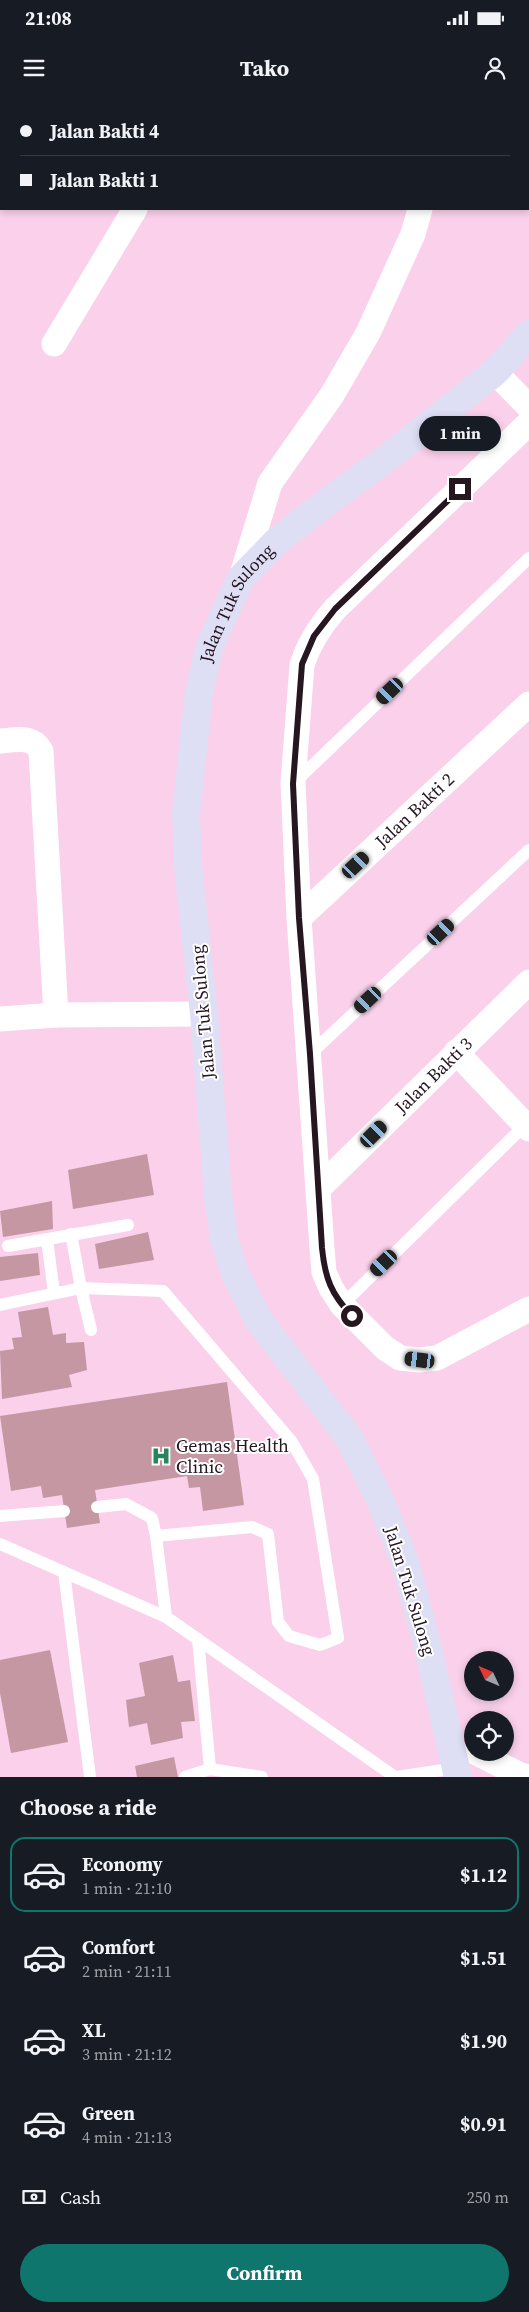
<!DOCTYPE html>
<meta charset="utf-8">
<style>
:root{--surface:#171b24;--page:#20242c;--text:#f1f3f6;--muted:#9ea1a6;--line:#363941;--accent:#0f766e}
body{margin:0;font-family:"Source Serif 4",serif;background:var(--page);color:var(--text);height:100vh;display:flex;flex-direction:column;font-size:19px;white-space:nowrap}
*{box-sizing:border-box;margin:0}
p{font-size:16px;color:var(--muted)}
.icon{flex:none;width:28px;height:28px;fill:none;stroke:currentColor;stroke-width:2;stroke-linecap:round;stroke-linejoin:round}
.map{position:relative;height:1677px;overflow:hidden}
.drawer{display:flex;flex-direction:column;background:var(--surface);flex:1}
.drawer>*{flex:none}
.banner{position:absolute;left:0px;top:0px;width:530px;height:110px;box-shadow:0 2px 8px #0003;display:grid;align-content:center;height:110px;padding:0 20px;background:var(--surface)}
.needle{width:32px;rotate:314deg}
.controls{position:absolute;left:464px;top:1551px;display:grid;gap:10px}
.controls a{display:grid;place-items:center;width:50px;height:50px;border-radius:50%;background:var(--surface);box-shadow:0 2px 8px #0003;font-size:25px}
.end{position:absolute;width:22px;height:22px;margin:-11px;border:6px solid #251620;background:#fff;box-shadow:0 0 0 2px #fff}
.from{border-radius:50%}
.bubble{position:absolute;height:35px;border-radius:18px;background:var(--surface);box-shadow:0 2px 8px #0003;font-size:16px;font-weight:700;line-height:35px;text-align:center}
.car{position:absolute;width:15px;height:30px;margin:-15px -8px;border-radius:6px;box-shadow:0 0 4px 1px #0007;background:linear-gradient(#222 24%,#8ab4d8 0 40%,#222 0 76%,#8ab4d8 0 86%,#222 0)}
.banner b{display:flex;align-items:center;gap:18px;height:48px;font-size:19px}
.banner b+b{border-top:1px solid var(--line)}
.banner i{width:12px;height:12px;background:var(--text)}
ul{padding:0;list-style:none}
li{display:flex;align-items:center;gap:15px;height:75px;margin:0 10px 8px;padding:0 10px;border:2px solid transparent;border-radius:15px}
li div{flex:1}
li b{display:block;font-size:19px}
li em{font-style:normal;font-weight:700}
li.current{border-color:var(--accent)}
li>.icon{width:45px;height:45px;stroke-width:1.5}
h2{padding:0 20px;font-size:22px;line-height:60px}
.pay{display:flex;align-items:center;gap:12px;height:55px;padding:0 20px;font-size:19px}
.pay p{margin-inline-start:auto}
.cta{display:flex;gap:10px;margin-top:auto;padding:10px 20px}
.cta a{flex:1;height:58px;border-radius:30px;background:var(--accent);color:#fff;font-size:20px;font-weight:700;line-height:58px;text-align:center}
.status{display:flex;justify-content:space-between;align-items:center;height:35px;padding:0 25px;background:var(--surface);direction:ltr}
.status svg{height:14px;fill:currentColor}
header{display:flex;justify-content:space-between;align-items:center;height:65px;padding:0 20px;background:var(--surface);font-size:22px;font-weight:700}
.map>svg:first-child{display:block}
</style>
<div class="status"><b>21:08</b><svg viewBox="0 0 49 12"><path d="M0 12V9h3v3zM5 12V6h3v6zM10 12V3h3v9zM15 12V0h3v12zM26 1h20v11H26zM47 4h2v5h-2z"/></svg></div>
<header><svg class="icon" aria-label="menu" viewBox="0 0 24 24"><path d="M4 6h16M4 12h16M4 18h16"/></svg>Tako<svg class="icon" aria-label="person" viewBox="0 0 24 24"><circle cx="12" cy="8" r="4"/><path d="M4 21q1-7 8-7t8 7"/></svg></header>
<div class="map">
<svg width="529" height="1677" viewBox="0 0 529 1677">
<rect width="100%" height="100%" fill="#fad0ea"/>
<g fill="#c497a3">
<path d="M147 1054 154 1095 73 1109 68 1070Z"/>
<path d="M52 1101 53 1129 3 1137 0 1111Z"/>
<path d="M148 1132 154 1160 99 1169 95 1144Z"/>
<path d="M38 1153 40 1175 0 1181V1157Z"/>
<path d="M48 1207 53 1235 66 1233V1243L84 1242 87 1270 69 1275 72 1287 2 1299 0 1251 14 1249 12 1238 22 1237 18 1212Z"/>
<path d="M227 1282 244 1405 203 1411 200 1387 189 1388 187 1376 95 1390 100 1423 67 1428 62 1395 43 1398 41 1386 11 1391 0 1316Z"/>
<path d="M50 1550 68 1642 11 1653 0 1593V1560Z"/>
<path d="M173 1555 178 1582 190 1580 195 1621 181 1622 183 1638 151 1645 147 1623 129 1627 126 1600 145 1596 139 1563Z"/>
<path d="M174 1657 178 1677H137L135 1666Z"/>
</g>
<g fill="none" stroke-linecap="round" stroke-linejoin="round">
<g stroke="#fff" stroke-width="12">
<path d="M295 682 529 458"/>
<path d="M310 954 529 750"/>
<path d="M71 1134 81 1188 91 1230"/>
<path d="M47 1139 54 1193"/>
<path d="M8 1146 128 1125"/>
<path d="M0 1205 81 1188 163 1191 292 1342 313 1379 338 1538 320 1545 289 1536 278 1522 268 1434 252 1427 156 1436"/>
<path d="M342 1205 525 1025"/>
<path d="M97 1407 126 1404 152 1418 156 1436 166 1517"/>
<path d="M0 1416 64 1411"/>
<path d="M0 1444 166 1517 395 1677"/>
<path d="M64 1472 90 1677"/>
<path d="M210 1669 262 1677"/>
<path d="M185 1677 210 1669 198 1539"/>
<path d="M397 1677 456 1668"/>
</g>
<g stroke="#fff" stroke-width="25">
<path d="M89 0 90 1"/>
<path d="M364 0 365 1"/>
<path d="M200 1 201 0"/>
<path d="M54 244 135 109"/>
<path d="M495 272 529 307"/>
<path d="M529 323 335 509C320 526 309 543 302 565L293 683 299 818 322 1148 324 1172 331 1188 342 1205 385 1248 400 1258 419 1260 437 1258 529 1209"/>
<path d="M241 478 270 383 332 295 368 233 413 134 420 109"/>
<path d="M0 641C15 640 32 635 41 651L56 915"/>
<path id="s1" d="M299 818 529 604"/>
<path d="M0 919 56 915 204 914"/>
<path d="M456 952 529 1029"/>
<path id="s2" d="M318 1089 529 882"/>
<path d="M475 1652 520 1675 528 1677"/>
</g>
<path stroke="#dedff5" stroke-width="28" id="s3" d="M458 1677 427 1544 404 1459 381 1402 349 1338 258 1219 235 1173 224 1139 218 1095 204 914 188 766 186 713 199 593 209 548 241 478 276 442 311 414 390 356 495 272 529 234"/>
</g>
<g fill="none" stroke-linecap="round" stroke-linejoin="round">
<path stroke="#251620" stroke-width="6" d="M352 1216C331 1194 325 1178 322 1148L310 954 299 818 293 684 302 564 314 536 335 509 460 389"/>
</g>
<defs>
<g id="hospital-bare" transform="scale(1.5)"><path d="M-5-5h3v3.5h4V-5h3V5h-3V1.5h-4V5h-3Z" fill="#27855c" stroke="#fff" stroke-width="2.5" paint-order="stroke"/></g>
</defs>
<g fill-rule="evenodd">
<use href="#hospital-bare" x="161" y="1356"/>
</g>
<g text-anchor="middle" stroke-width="4" stroke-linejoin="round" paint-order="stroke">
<g font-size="18" fill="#251620" stroke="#fff">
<text dy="6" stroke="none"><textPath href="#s3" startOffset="1242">Jalan Tuk Sulong</textPath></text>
<text dy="6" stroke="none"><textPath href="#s1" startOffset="158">Jalan Bakti 2</textPath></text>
<text transform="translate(203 912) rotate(-95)" y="6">Jalan Tuk Sulong</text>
<text dy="6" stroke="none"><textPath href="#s2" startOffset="162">Jalan Bakti 3</textPath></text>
<text transform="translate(410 1491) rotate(73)" y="6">Jalan Tuk Sulong</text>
</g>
<g font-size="18" fill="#251620" stroke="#fff" text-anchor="start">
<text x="176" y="1352">Gemas Health<tspan x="176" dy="21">Clinic</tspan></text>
</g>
</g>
</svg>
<div class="controls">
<a><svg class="needle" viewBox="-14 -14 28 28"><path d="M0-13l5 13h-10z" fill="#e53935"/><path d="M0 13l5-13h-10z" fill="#9ea1a6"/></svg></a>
<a><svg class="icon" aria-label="locate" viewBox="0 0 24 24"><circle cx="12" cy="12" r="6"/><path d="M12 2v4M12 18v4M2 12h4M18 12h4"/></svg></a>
</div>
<i class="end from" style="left:352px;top:1216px"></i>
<i class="end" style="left:460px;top:389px"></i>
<div class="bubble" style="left:419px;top:316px;width:82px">1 min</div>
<i class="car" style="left:390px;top:591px;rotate:226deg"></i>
<i class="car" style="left:356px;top:765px;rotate:47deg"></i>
<i class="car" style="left:441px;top:832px;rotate:47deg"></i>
<i class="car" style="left:368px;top:900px;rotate:227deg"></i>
<i class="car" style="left:374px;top:1034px;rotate:45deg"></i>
<i class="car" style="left:384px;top:1163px;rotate:226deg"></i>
<i class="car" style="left:420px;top:1260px;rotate:277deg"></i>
<div class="banner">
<b><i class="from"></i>Jalan Bakti 4</b>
<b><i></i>Jalan Bakti 1</b>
</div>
</div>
<section class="drawer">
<h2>Choose a ride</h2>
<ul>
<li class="current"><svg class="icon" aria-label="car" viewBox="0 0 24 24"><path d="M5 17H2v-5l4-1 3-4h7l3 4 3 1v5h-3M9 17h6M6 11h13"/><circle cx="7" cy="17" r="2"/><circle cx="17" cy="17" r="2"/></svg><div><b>Economy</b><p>1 min · 21:10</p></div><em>$1.12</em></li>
<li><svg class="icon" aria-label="car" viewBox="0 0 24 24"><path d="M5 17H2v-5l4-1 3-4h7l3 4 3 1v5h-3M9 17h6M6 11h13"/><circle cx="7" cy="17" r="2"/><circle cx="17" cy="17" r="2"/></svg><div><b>Comfort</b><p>2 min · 21:11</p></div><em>$1.51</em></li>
<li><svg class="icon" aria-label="car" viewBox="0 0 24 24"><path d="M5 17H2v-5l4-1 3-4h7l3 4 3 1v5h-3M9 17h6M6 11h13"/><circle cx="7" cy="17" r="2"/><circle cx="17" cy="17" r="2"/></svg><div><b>XL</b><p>3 min · 21:12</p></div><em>$1.90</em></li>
<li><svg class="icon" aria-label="car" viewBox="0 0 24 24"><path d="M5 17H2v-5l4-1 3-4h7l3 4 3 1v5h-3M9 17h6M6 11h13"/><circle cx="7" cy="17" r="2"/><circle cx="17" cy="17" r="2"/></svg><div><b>Green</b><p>4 min · 21:13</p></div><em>$0.91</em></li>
</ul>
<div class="pay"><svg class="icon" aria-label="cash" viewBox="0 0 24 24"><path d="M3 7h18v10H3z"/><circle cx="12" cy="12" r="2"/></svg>Cash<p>250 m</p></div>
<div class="cta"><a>Confirm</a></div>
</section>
